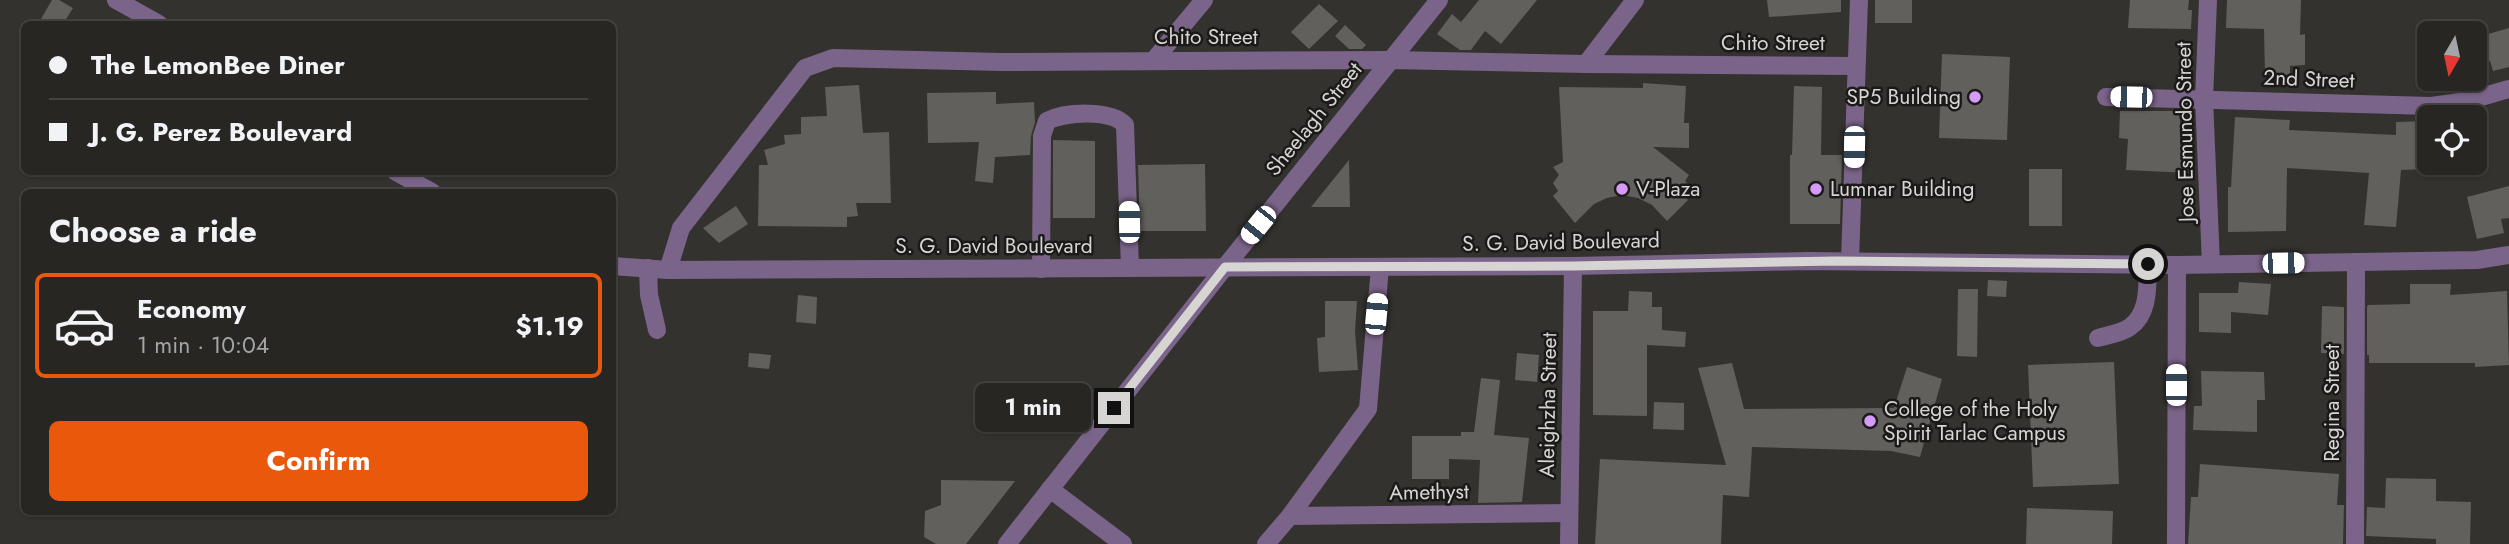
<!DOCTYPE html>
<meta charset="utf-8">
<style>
:root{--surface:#272623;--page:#2f2e2b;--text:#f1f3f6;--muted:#a4a5a6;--line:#434341;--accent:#ea580c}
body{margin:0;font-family:Jost,sans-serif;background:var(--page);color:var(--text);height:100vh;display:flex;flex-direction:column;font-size:26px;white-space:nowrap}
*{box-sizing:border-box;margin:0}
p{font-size:23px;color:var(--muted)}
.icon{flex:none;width:38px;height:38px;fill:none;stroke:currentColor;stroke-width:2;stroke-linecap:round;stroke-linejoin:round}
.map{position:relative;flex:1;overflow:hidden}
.sheet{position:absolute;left:21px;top:189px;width:595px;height:326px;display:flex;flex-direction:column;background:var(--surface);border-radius:10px;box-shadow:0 2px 5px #0004,0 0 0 2px var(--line)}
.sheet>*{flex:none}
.guide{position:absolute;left:21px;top:21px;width:595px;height:154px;border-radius:10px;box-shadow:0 2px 5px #0004,0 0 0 2px var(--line);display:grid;align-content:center;height:154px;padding:0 28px;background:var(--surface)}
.needle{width:46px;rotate:189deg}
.tools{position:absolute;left:2417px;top:21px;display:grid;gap:14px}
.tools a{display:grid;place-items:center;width:70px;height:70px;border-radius:10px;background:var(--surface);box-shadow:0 2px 5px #0004,0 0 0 2px var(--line);font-size:35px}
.end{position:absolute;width:32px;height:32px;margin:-16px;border:9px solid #d6d5d3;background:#111;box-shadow:0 0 0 4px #111}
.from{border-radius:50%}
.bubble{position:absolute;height:49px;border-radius:10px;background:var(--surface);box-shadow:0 2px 5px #0004,0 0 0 2px var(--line);font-size:23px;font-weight:700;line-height:49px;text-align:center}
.car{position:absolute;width:21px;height:42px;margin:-21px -10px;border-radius:9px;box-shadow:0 0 5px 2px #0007;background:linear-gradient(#fff 24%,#345 0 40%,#fff 0 76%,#345 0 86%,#fff 0)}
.guide b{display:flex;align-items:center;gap:24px;height:66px;font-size:26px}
.guide b+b{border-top:2px solid var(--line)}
.guide i{width:18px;height:18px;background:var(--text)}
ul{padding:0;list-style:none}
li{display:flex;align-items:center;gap:21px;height:105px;margin:0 14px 10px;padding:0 14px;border:4px solid var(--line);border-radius:10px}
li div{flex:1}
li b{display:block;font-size:26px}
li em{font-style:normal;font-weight:700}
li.selected{border-color:var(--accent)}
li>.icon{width:63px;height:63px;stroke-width:1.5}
h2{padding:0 28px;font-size:32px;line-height:84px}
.action{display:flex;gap:14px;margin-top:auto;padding:14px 28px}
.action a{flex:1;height:80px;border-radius:10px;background:var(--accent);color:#fff;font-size:28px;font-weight:700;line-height:80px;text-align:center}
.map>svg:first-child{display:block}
</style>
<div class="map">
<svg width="2509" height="544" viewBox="0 0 2509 544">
<rect width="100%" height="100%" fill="#34322f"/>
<g fill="#61605c">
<path d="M52 0H59L73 8 63 24H38Z"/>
<path d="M1479 0H1537L1501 44 1485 31 1471 50H1460L1437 34 1452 14 1461 22Z"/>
<path d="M1767 0H1841V12L1769 17Z"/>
<rect x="1875" y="0" width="37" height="23"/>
<path d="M2130 0H2189L2188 10H2192L2191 29 2128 28Z"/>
<path d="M2227 0H2301L2300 35 2305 34V65L2290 66V75H2265L2264 29 2226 28Z"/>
<path d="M1319 4 1338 21 1309 49 1291 32Z"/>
<path d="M1345 25 1366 45 1362 49H1349L1335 36Z"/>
<path d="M2509 28V67L2493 71 2490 61 2485 62 2478 37Z"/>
<path d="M1942 54 2010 57 2007 140 1939 138Z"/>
<path d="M1643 83 1686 86 1684 123H1689V148L1653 147 1689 175 1685 181 1690 186 1683 193 1688 200 1667 221 1652 205 1638 198 1622 195 1607 198 1594 204 1575 223 1553 196 1558 191 1553 183 1559 175 1553 167 1563 162 1559 87 1643 88Z"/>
<path d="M859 85 863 133 889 132 891 203H856L858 216 847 217V227L758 226 759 165H768L764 150 785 144 784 135 801 134V117L827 116 825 87Z"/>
<path d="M1794 86 1822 87 1821 155H1842L1840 224H1790V155H1792Z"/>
<path d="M996 92V104L1034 102 1035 122 1031 136 1030 155 995 157 993 183 975 181 979 142 928 143 927 93Z"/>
<path d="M2120 111H2180V145H2190L2189 173 2126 170 2128 139 2119 138Z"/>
<path d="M2235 117 2290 120 2289 130 2396 135V122L2429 121V169L2401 170 2396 227 2364 225 2369 173 2287 168 2286 231 2228 232V187H2231Z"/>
<path d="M1053 140 1095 141V218H1053Z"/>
<path d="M1349 160 1350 207H1311Z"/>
<path d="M1205 164 1206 231H1140L1138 165Z"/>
<rect x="2029" y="169" width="33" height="57"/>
<path d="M2509 186V218L2501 219 2504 233 2477 239 2467 197Z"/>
<path d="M736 206 748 224 719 243 703 228Z"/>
<path d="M1988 280 2007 281 2006 297 1987 296Z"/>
<path d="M2239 282 2271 284 2268 315 2231 312V333L2199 332V293H2238Z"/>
<path d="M2410 284H2451L2450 295 2507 291 2509 365 2475 367V363H2369V355H2367V307L2368 305 2410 304Z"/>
<path d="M1958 289H1978L1977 357 1957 356Z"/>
<path d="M1629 291 1652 292V307H1662V330L1686 332 1685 347 1647 345V416L1593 415V311H1628Z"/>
<path d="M798 295 817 297 816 324 796 322Z"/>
<path d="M1325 301H1357L1355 331 1358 370 1319 372 1317 338 1325 337Z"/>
<path d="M2322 306 2344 307V354L2321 353Z"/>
<path d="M749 353 771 355 769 369 748 367Z"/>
<path d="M1517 353 1539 355 1537 382 1515 380Z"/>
<path d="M2114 362 2119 484 2033 487 2028 365Z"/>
<path d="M1732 363 1744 409 1894 408 1907 367 1942 379 1920 457 1891 451 1752 447 1749 497 1723 495 1721 544H1595L1600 459 1726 465 1698 368Z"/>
<path d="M2201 371 2264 372 2265 400H2257V432L2193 430 2194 406H2202Z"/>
<path d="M1481 378 1500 380 1494 435 1529 438 1522 502 1478 503 1480 460 1449 459V479H1412V436H1461V432H1474Z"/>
<path d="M1654 402 1684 403V430L1653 429Z"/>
<path d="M2200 464 2339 474 2337 505H2344L2343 544H2188L2191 497H2198Z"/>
<path d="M2386 478 2436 479V501L2471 502 2470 544H2436V539L2366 536 2367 507 2385 508Z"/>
<path d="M941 480 1015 481 966 544H936L924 537 925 511 941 505Z"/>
<path d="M2027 508 2113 511 2112 544H2026Z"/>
</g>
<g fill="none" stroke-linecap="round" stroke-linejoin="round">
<g stroke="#7b6489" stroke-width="18">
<path d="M116 0 159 24"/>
<path d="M2208 0 2204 99 2211 264"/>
<path d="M1154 60 1204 0"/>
<path d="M1586 64 1635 0"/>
<path d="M2106 97 2431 106 2467 101 2509 89"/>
<path d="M396 172 432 192"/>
<path d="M1850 261 1859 0"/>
<path d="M612 266 668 270 1573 266 1808 261 2177 265 2477 260 2509 255"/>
<path d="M648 268 649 295 657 330"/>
<path d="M1041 269 1042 136 1047 121C1064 112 1111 109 1125 125L1130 268"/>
<path d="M668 270 681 228 805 68 833 58 1002 62 1391 60 1586 64 1856 66"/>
<path d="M2098 338C2108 335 2122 333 2130 327 2150 313 2147 285 2148 264"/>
<path d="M1050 489 1123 544"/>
<path d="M1290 516 1569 513"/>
<path d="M1007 544 1225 267 1439 0"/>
<path d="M1266 544 1290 516 1368 409 1380 267"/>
<path d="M1569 544 1573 266"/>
<path d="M2176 544 2177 265"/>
<path d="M2355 544 2356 262"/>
</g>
</g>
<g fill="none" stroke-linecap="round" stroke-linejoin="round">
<path stroke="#d6d5d3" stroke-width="9" d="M1114 408 1225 267 1573 266 1837 261 2148 264"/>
</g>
<g fill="#d69bfa" stroke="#1b1a19" stroke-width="2.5">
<circle cx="1975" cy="97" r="7"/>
<circle cx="1622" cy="189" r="7"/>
<circle cx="1816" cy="189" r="7"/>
<circle cx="1870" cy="421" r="7"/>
</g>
<g text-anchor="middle" stroke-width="5" stroke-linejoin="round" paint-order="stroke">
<g font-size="21" fill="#d6d5d3" stroke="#1b1a19">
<text x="1206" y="44">Chito Street</text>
<text x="1773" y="50">Chito Street</text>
<text transform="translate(2309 79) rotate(2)" y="7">2nd Street</text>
<text transform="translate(1314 119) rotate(-51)" y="7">Sheelagh Street</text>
<text transform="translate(2185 132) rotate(-91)" y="7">Jose Esmundo Street</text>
<text transform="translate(1561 242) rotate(-1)" y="7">S. G. David Boulevard</text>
<text x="994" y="253">S. G. David Boulevard</text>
<text transform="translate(2332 403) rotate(-90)" y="7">Regina Street</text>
<text transform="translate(1548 405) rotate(-89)" y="7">Aleighzha Street</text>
<text transform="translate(1429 492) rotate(-1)" y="7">Amethyst</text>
</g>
<g font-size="21" fill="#d6d5d3" stroke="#1b1a19" text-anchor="start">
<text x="1961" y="104" text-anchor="end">SP5 Building</text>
<text x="1636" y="196">V-Plaza</text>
<text x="1830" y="196">Lumnar Building</text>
<text x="1884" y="416">College of the Holy<tspan x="1884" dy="24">Spirit Tarlac Campus</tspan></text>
</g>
</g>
</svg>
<div class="tools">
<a><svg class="needle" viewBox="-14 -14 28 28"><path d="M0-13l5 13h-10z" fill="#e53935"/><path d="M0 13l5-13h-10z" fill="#a4a5a6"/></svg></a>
<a><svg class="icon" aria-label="locate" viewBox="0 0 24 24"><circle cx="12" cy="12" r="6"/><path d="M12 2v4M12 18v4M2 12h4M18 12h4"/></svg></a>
</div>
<i class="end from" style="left:2148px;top:264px"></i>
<i class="end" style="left:1114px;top:408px"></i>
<div class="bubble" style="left:975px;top:383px;width:116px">1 min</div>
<i class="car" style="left:2131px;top:97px;rotate:271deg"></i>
<i class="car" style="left:1854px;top:147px;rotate:181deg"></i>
<i class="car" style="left:1129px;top:222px;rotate:359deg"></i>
<i class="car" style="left:1258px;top:225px;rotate:219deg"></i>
<i class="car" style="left:2283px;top:263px;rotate:89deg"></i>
<i class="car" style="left:1376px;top:314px;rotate:5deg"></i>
<i class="car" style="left:2176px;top:385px;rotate:0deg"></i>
<div class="guide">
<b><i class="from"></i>The LemonBee Diner</b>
<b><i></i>J. G. Perez Boulevard</b>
</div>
<section class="sheet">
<h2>Choose a ride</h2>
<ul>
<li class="selected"><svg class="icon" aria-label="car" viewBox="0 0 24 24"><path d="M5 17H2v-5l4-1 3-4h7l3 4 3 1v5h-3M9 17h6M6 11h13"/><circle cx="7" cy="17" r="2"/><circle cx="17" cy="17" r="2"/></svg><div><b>Economy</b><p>1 min · 10:04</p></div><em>$1.19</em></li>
</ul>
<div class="action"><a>Confirm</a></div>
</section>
</div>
